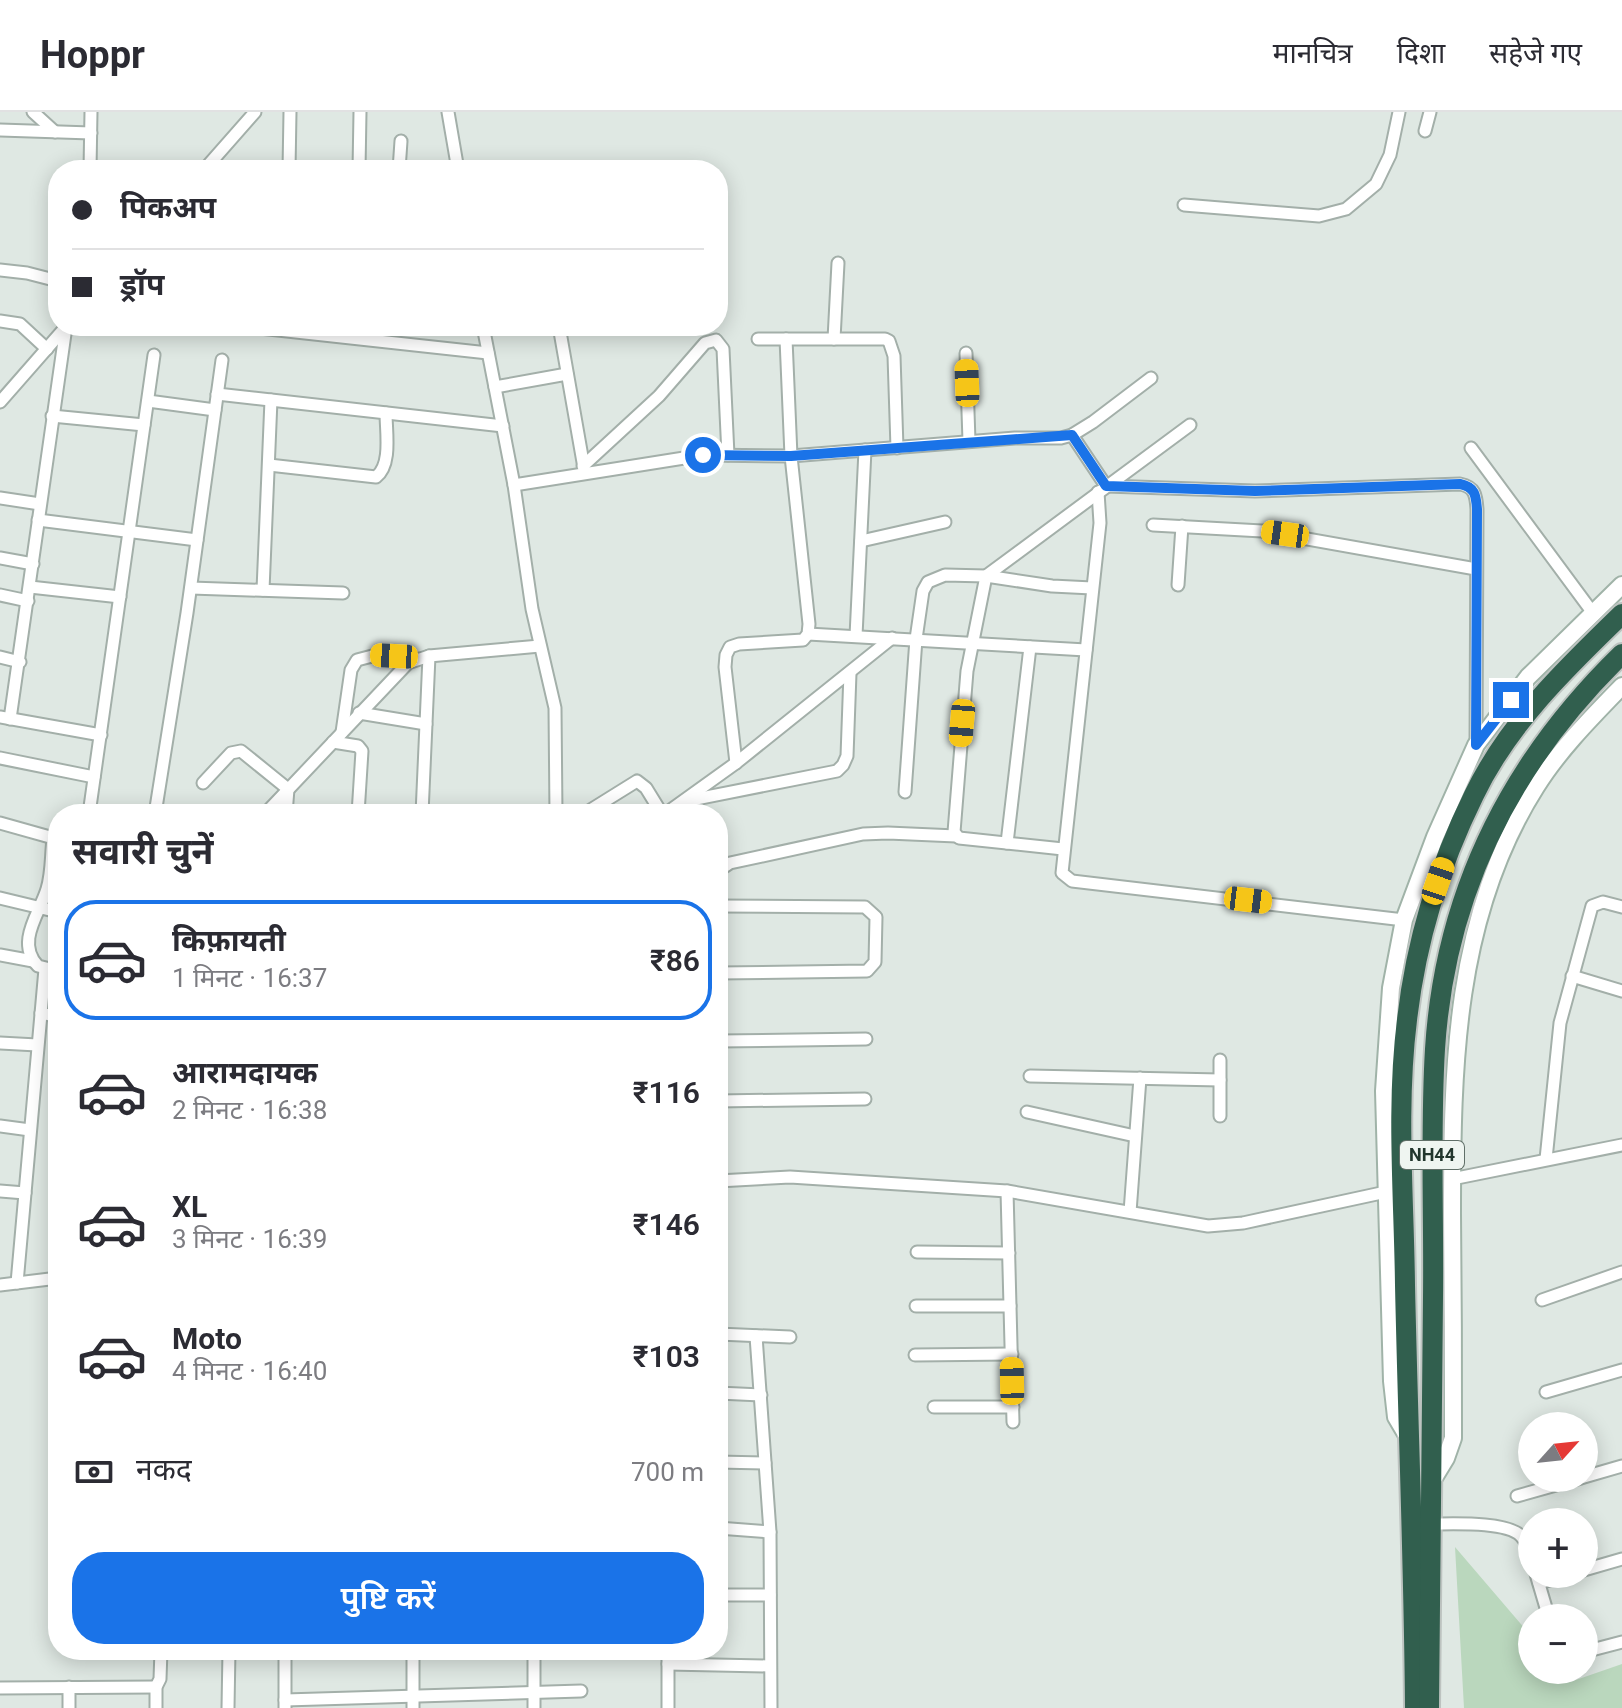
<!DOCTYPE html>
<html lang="hi">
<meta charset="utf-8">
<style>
:root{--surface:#fff;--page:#f2f2f3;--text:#2b2b33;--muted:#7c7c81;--line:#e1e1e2;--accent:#1a73e8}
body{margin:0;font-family:Roboto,"Noto Sans Devanagari",sans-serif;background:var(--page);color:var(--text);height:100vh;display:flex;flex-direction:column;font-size:30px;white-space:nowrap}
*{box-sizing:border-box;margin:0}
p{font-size:26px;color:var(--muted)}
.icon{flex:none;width:44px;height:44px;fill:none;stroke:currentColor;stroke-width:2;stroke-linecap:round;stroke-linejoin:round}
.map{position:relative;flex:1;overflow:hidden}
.side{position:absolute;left:48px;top:692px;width:680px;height:856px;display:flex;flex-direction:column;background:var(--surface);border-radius:32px;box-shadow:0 4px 20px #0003}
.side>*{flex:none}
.guide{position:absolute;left:48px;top:48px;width:680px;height:176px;border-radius:32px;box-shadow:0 4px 20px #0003;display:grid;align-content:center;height:176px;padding:0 24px;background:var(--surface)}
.needle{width:52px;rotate:63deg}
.fabs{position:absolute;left:1518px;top:1300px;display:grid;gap:16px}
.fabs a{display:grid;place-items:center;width:80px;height:80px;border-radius:50%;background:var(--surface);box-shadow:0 4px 20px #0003;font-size:40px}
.end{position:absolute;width:36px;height:36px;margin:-18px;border:10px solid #1a73e8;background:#fff;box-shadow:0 0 0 4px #fff}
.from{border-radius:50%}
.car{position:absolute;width:24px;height:48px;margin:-24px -12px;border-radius:10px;box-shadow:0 0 6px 2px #0007;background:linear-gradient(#f5c518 24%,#345 0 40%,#f5c518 0 76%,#345 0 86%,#f5c518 0)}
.guide b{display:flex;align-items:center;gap:28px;height:76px;font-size:30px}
.guide b+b{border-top:2px solid var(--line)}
.guide i{width:20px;height:20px;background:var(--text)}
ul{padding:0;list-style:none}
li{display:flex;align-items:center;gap:24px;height:120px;margin:0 16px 12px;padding:0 8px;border:4px solid transparent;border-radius:32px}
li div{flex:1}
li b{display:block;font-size:30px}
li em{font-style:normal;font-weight:600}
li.active{border-color:var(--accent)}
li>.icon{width:72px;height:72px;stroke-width:1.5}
h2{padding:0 24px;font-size:36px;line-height:96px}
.pay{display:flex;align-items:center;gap:20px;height:88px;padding:0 24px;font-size:30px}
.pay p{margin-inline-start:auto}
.cta{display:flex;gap:16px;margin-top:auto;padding:16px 24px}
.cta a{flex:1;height:92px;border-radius:32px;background:var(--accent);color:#fff;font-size:32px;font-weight:600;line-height:92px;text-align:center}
header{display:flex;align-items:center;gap:48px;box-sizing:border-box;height:112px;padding:0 40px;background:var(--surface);border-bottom:2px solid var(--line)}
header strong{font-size:38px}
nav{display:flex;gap:44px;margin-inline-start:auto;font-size:28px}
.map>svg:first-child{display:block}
</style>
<header>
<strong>Hoppr</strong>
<nav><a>मानचित्र</a><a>दिशा</a><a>सहेजे गए</a></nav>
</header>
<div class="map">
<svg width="1622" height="1596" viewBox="0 0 1622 1596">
<rect width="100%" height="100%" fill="#dfe8e3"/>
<path fill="#bad7bd" d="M1455 1435 1532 1525V1558H1560L1570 1570 1622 1552V1596H1464Z"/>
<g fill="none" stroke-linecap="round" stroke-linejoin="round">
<g stroke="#a3afa9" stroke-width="15">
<g id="street">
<path d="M33 0 55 20"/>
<path d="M448 0 458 58"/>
<path d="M0 18 91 21"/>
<path d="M1425 19 1430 0"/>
<path d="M90 58 91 0"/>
<path d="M204 58 255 0"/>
<path d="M289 58 290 0"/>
<path d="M359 58 360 0"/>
<path d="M399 58 401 29"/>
<path d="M1184 93 1319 104 1346 97 1376 72 1390 43 1399 0"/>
<path d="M0 158 27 161 58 169"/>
<path d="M0 209 20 212 47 237"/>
<path d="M240 214 488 241"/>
<path d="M483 214 514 373 532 497 555 596 556 702"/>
<path d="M559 214 584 356"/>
<path d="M758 227H885L889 229 894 244 897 336"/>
<path d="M834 227 838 151"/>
<path d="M966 241 969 329"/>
<path d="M495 275 567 262"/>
<path d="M217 282 503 314"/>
<path d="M148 289 215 298"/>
<path d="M0 290 64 217"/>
<path d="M52 304 144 313"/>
<path d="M1072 323 1106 374 1255 379 1460 372C1475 375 1476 383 1477 397L1476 632"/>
<path d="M1471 336 1593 501"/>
<path d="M269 353 376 365C392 353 386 320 386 301"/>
<path d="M583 354 659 284 705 231 716 228 723 237 728 343"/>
<path d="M514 373 703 343 791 344 1015 326H1061L1072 323 1093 310 1151 266"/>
<path d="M1098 380 1100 411 1062 761 1072 769 1404 808"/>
<path d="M0 386 40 392"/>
<path d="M38 408 197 428"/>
<path d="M1153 413 1262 419 1476 457"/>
<path d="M861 429 945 410"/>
<path d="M0 446 33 452"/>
<path d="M1178 473 1182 414"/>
<path d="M30 475 120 485"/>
<path d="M191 476 343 481"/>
<path d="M263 478 271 288"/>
<path d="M0 483 28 489"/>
<path d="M808 522 1086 538"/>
<path d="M856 524 865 338"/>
<path d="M0 545 20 550"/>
<path d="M359 601 426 612"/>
<path d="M0 605 101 623"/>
<path d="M10 607 66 215"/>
<path d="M342 620 351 558 357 548 376 543 417 547"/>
<path d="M333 630 358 634 362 639 358 702"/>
<path d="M0 646 94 665"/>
<path d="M736 651 725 555 726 543 730 535 739 532 803 528 808 522 809 512 791 344 786 227"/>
<path d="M203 671 231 641 241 639 288 677 286 702"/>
<path d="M905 680 916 527 923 479 928 470 945 463 986 464 1052 474 1092 476"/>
<path d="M686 689 837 659 843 653 847 644 850 561"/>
<path d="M89 702 154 243"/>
<path d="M155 702 187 501 222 248"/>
<path d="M265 702 408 551 429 544 540 534"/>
<path d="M422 702 429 544"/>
<path d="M584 702 637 669 646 676 662 702"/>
<path d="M665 702 736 651 892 526"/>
<path d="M0 711 57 727"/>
<path d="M53 727C51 743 52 761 47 777 40 801 15 830 38 854L58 859"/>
<path d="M1007 731 1030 535"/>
<path d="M1063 737 959 726 954 720 967 559 986 464 1190 313"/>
<path d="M718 759 730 751 863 722 888 721 956 724"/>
<path d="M0 786 58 800"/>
<path d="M718 794 865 795 876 805 875 850 867 859 718 861"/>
<path d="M0 843 33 849"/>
<path d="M1572 864 1622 879"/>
<path d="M41 901 58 905"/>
<path d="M718 929 866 927"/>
<path d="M0 931 37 933"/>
<path d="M1220 948V1004"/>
<path d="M1030 964 1220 968"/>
<path d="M718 989 865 987"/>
<path d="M1027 1000 1135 1024"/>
<path d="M0 1014 30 1018"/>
<path d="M1546 1047 1560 911 1592 794 1603 790 1622 795"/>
<path d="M1452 1067 1622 1033"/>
<path d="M718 1069 790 1065 1007 1079 1208 1114 1243 1111 1386 1080"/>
<path d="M0 1079 25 1081"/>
<path d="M1007 1079 1013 1310"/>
<path d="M1130 1100 1140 966"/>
<path d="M917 1140 1009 1141"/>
<path d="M17 1171 45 857"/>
<path d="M0 1173 58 1166"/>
<path d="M1542 1188 1622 1160"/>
<path d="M916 1194H1010"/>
<path d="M718 1222 790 1225"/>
<path d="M756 1224 770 1420 771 1596"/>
<path d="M915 1243 1012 1242"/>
<path d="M1546 1280 1622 1258"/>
<path d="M718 1281 761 1283"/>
<path d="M934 1295H1013"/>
<path d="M718 1350 765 1351"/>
<path d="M1584 1365 1622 1354"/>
<path d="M1517 1384 1581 1366"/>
<path d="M1431 1412C1452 1412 1506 1409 1521 1424 1527 1430 1530 1440 1532 1448"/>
<path d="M718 1416 770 1420"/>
<path d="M1584 1458 1622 1447"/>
<path d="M1536 1462 1549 1506"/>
<path d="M1539 1471 1570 1462"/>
<path d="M718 1483H770"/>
<path d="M668 1538V1596"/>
<path d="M1584 1540 1622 1530"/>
<path d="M668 1552 770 1554"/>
<path d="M69 1575V1596"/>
<path d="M0 1576 156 1575"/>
<path d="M285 1588 581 1579"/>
<path d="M156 1596V1575L160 1567 161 1538"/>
<path d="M228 1596 229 1538"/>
<path d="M285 1596V1538"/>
<path d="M413 1596V1538"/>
<path d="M534 1596V1538"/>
</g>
</g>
<g stroke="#a0b3a8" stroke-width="20">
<g id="secondary">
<path d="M1409 1327 1396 1305 1392 1269 1384 979 1391 876 1404 808 1435 725 1476 633 1528 565 1622 473"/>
<path d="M1432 1369 1446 1346 1453 1326C1453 1251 1453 1177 1452 1102 1452 955 1454 804 1536 675 1559 638 1592 605 1622 574"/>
</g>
</g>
<g stroke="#bdc3c0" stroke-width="24">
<g id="highway">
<path d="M1415 1596C1414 1455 1408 1314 1405 1173 1404 1086 1396 995 1407 908 1416 829 1439 754 1474 683 1508 612 1566 556 1622 502"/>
<path d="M1429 1596C1431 1459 1432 1322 1433 1185 1434 1102 1430 1019 1435 937 1445 780 1511 650 1622 542"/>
</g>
</g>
<use href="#street" stroke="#fff" stroke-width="11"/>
<use href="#secondary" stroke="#fff" stroke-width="16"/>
<use href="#highway" stroke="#315f4e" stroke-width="20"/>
</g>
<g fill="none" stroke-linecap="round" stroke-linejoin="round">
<path stroke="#1a73e8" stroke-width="10" d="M703 343 791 344 1072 323 1106 374 1255 379 1460 372C1475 375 1476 383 1477 397L1476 633 1511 588"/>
</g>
<g text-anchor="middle" stroke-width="6" stroke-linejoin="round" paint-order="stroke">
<rect fill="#eff5f1" stroke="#606f68" stroke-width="2" x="1400" y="1029" width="64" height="28" rx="6"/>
<g font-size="18" font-weight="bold" fill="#22362d">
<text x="1432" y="1049">NH44</text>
</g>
</g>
</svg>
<div class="fabs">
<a><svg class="needle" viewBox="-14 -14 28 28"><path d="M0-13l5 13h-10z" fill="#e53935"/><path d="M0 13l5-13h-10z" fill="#7c7c81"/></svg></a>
<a>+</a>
<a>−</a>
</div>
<i class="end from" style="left:703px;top:343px"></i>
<i class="end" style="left:1511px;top:588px"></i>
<i class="car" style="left:967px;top:271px;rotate:358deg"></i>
<i class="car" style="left:1285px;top:422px;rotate:278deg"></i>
<i class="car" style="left:394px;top:544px;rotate:273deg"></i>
<i class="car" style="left:962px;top:611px;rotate:185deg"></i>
<i class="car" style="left:1438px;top:769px;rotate:19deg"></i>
<i class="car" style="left:1248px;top:788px;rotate:97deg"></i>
<i class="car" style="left:1012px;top:1269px;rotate:359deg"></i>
<div class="guide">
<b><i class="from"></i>पिकअप</b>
<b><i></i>ड्रॉप</b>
</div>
<section class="side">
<h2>सवारी चुनें</h2>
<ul>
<li class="active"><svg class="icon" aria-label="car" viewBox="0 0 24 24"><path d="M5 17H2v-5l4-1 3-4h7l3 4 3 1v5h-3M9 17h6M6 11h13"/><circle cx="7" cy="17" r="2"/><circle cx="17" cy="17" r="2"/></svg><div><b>किफ़ायती</b><p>1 मिनट · 16:37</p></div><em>₹86</em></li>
<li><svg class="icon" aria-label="car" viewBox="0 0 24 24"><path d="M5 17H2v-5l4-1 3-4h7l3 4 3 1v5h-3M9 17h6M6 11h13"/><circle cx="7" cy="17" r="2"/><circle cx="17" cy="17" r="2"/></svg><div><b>आरामदायक</b><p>2 मिनट · 16:38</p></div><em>₹116</em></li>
<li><svg class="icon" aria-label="car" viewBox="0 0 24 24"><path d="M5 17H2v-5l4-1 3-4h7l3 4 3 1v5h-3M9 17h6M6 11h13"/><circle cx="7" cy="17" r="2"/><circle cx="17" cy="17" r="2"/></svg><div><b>XL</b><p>3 मिनट · 16:39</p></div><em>₹146</em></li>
<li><svg class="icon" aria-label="car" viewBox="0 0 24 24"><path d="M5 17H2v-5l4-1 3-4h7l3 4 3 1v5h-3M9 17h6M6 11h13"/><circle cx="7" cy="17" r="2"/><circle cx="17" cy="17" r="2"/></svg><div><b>Moto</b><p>4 मिनट · 16:40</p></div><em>₹103</em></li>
</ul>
<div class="pay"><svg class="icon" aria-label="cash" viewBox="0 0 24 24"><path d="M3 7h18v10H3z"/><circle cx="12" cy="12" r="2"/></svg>नकद<p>700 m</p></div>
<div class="cta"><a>पुष्टि करें</a></div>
</section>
</div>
